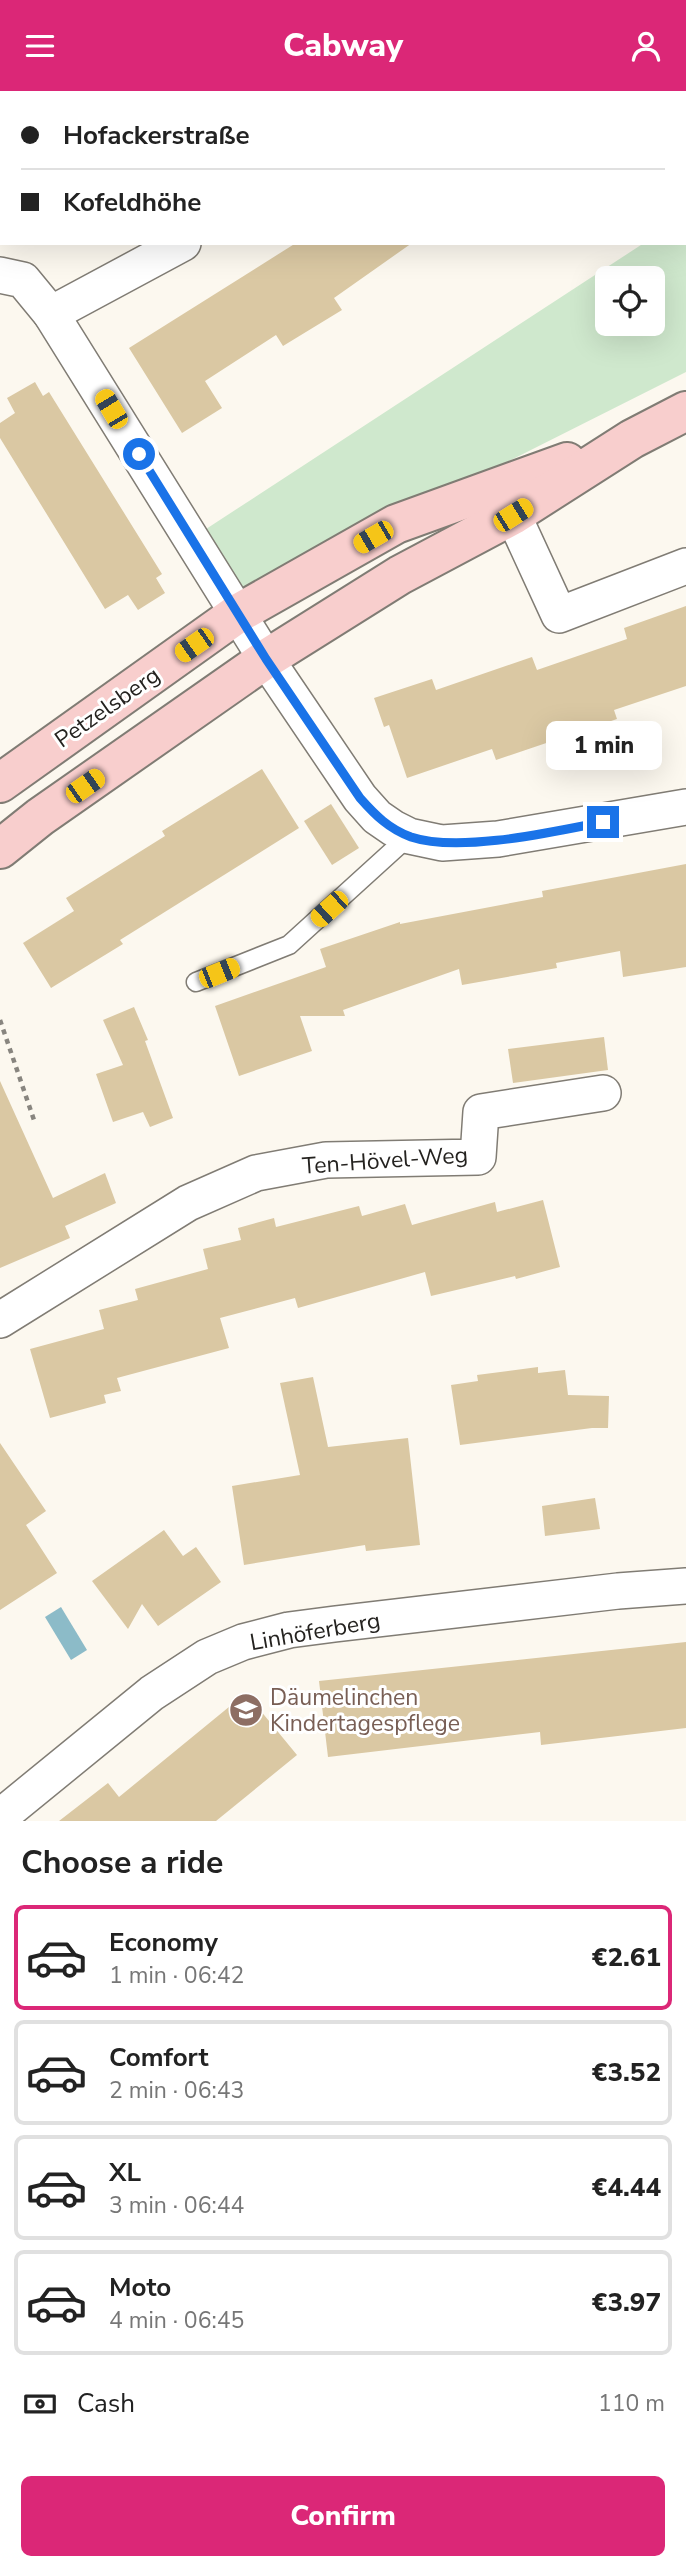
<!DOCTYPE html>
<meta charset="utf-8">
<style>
:root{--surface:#fff;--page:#f2f2f2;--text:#222;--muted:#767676;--line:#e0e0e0;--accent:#db2777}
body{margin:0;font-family:"Nunito Sans",sans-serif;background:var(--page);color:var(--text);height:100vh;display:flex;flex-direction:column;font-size:26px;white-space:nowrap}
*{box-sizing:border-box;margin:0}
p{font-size:23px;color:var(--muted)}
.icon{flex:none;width:38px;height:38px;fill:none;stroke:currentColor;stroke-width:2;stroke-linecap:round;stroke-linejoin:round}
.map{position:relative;height:1730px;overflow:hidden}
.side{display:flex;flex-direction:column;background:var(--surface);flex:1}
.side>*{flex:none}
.top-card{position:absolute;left:0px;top:0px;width:686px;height:154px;box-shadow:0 7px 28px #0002;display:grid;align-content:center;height:154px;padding:0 21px;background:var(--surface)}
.controls{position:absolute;left:595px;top:175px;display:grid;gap:14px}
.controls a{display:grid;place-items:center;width:70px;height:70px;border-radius:10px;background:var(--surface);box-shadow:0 7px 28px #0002;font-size:35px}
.end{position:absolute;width:32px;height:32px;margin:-16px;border:9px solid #1a73e8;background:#fff;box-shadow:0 0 0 4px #fff}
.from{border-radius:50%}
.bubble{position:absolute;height:49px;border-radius:10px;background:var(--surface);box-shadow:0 7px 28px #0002;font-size:23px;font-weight:800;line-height:49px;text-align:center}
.car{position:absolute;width:21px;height:42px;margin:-21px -10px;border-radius:9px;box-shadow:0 0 5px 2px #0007;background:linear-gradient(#f5c518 24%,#345 0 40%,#f5c518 0 76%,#345 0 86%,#f5c518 0)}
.top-card b{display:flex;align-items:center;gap:24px;height:66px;font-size:26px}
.top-card b+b{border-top:2px solid var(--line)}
.top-card i{width:18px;height:18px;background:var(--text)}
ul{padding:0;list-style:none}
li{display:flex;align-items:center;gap:21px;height:105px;margin:0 14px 10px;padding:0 7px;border:4px solid var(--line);border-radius:10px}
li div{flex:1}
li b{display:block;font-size:26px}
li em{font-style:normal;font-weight:800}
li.selected{border-color:var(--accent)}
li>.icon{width:63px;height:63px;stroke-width:1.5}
h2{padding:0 21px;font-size:32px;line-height:84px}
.pay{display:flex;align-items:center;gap:18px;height:77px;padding:0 21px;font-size:26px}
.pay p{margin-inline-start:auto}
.cta{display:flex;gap:14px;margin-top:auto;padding:14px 21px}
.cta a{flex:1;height:80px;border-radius:10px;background:var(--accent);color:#fff;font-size:28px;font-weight:800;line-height:80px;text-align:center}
header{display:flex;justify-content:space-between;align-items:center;height:91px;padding:0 21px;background:var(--accent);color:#fff;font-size:32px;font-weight:800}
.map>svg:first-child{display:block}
</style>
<header><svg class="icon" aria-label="menu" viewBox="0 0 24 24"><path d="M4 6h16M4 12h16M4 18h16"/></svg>Cabway<svg class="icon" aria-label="person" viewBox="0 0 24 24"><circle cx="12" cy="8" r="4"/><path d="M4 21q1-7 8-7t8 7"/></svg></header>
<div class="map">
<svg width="686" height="1730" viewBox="0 0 686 1730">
<rect width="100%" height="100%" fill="#fcf8ef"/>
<path fill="#cfe8cd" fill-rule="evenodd" d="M686 111V281L237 507 203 440 644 152H684ZM607 187H653V233H607Z"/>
<path fill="#8cbbc8" d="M61 1516 87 1559 71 1569 45 1526Z"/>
<g fill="#dac8a3">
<path d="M296 152H412L334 207 342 219 283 255 276 244 205 290 222 317 182 342 129 257Z"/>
<path d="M35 291 43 305 49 301 162 483 156 487 165 502 138 519 128 504 105 518 0 347V332L15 322 7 307Z"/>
<path d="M686 515V595L614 619 617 628 496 669 492 658 407 687 389 634 384 636 374 607 432 588 436 599 532 566 537 579 627 548 624 537Z"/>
<path d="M262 678 299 737 120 849 123 853 51 897 23 852 74 820 66 807 165 745 162 740Z"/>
<path d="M331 713 359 757 332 774 304 730Z"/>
<path d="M686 773V876L623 886 620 860 556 872 557 877 462 894 459 878 343 919 345 925H300L312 960 239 985 215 915 326 876 320 858 400 831V833L543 806 542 800Z"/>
<path d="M134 916 148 949 145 950 173 1027 150 1036 143 1021 113 1031 96 983 123 974 103 929Z"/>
<path d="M604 946 608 979 513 992 508 958Z"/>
<path d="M0 990 53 1107 105 1082 116 1112 65 1135 70 1147 0 1177Z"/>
<path d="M543 1109 560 1176 516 1188 515 1185 431 1205 425 1181 298 1217 295 1207 220 1227 229 1257 117 1287 121 1300 104 1304 106 1312 50 1327 30 1258 104 1238 99 1219 138 1209 135 1198 208 1178 203 1158 241 1149 238 1137 274 1127 276 1136 359 1115 362 1125 405 1113 412 1134 495 1111 497 1121Z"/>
<path d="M538 1276V1282L565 1279 568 1304 609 1305 608 1337H592L460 1354 451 1294 478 1290 477 1284Z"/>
<path d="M313 1286 328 1356 408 1347 420 1454 366 1460 365 1454 244 1474 232 1395 300 1384 280 1292Z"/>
<path d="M0 1352 46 1420 26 1434 57 1482 0 1519Z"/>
<path d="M595 1407 600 1438 545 1445 542 1415Z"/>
<path d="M164 1439 183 1465 196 1456 221 1491 158 1535 142 1513 128 1538 92 1490Z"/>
<path d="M686 1551V1637L541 1654 540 1641 328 1666 319 1590Z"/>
<path d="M246 1602 297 1664 216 1730H59L108 1692 119 1706Z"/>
</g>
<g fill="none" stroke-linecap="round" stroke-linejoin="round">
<g stroke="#807c74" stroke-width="21">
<path id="lane" d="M196 891 289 854 409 745"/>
</g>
<g stroke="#807c74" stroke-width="38">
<g id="street">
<path d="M429 2 432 0"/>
<path d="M0 184 23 189 51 223 266 568 360 707 377 726 393 737 409 745 442 752 498 748 686 716"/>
<path d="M51 223 183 152"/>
<path d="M513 424 559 524 686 475"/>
<path d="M0 1229 188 1112 256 1082 326 1069 478 1066 481 1021 603 1002"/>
<path d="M0 1726 152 1602 207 1566 243 1551 289 1539 335 1533 618 1500 686 1495"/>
</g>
</g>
<g stroke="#807c74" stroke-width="42">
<g id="secondary">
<path d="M0 692 237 523 396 433 567 371"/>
<path d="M0 758 40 726 266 568 400 484 513 424 632 348 686 320"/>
</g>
</g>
<g stroke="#88857f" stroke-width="4.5" stroke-dasharray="5 5" stroke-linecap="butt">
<path d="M0 135 2 137"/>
<path d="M0 929 34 1029"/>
</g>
<use href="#lane" stroke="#fff" stroke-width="18"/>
<use href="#street" stroke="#fff" stroke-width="35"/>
<use href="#secondary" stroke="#f8cecd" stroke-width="38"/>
</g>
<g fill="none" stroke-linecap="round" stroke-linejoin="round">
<path stroke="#1a73e8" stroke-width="9" d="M139 363 266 568 360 707C375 724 389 738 411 746 459 762 552 741 603 731"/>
</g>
<defs>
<g id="school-disc" transform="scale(1.75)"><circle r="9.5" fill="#8d6e63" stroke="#fff"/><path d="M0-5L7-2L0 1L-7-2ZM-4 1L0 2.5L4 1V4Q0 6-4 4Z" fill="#fff"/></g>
</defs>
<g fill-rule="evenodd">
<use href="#school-disc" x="246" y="1619"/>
</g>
<g text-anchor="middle" stroke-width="6" stroke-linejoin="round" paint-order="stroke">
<g font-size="23" fill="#24221f" stroke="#fff">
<text transform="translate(107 616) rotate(-35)" y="8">Petzelsberg</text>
<text transform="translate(385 1069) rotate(-4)" y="8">Ten-Hövel-Weg</text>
<text transform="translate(315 1540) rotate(-10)" y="8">Linhöferberg</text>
</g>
<g font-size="23" fill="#785e54" stroke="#fff" text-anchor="start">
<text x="270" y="1614">Däumelinchen<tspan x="270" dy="26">Kindertagespflege</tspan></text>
</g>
</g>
</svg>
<div class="controls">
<a><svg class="icon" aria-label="locate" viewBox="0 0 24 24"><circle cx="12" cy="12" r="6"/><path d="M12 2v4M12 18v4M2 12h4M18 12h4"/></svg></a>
</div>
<i class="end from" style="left:139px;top:363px"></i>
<i class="end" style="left:603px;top:731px"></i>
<div class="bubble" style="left:546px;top:630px;width:116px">1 min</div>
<i class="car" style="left:111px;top:318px;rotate:329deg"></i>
<i class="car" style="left:513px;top:424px;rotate:58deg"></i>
<i class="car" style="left:373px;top:446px;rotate:240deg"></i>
<i class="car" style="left:194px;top:554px;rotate:235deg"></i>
<i class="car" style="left:85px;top:695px;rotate:55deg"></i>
<i class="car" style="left:329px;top:818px;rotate:228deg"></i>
<i class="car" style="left:219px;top:882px;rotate:68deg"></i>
<div class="top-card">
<b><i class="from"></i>Hofackerstraße</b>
<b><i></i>Kofeldhöhe</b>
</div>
</div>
<section class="side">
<h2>Choose a ride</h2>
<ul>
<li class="selected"><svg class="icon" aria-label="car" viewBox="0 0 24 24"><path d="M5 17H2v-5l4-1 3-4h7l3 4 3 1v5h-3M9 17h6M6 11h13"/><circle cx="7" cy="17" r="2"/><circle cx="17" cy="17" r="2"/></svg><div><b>Economy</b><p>1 min · 06:42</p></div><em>€2.61</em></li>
<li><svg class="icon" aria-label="car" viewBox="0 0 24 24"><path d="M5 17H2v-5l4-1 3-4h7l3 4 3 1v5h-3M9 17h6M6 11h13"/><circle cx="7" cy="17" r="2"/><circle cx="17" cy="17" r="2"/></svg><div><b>Comfort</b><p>2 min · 06:43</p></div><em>€3.52</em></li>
<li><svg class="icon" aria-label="car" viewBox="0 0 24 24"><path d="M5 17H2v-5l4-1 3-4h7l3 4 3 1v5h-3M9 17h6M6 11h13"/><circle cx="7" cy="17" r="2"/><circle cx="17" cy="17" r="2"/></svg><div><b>XL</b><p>3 min · 06:44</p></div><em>€4.44</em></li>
<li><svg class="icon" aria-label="car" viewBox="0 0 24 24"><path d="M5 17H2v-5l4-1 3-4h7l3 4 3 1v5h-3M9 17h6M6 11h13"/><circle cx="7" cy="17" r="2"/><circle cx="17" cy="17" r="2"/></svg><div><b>Moto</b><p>4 min · 06:45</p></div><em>€3.97</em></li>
</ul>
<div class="pay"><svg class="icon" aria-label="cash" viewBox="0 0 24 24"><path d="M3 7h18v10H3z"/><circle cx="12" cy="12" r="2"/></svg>Cash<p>110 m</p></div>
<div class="cta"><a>Confirm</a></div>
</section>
